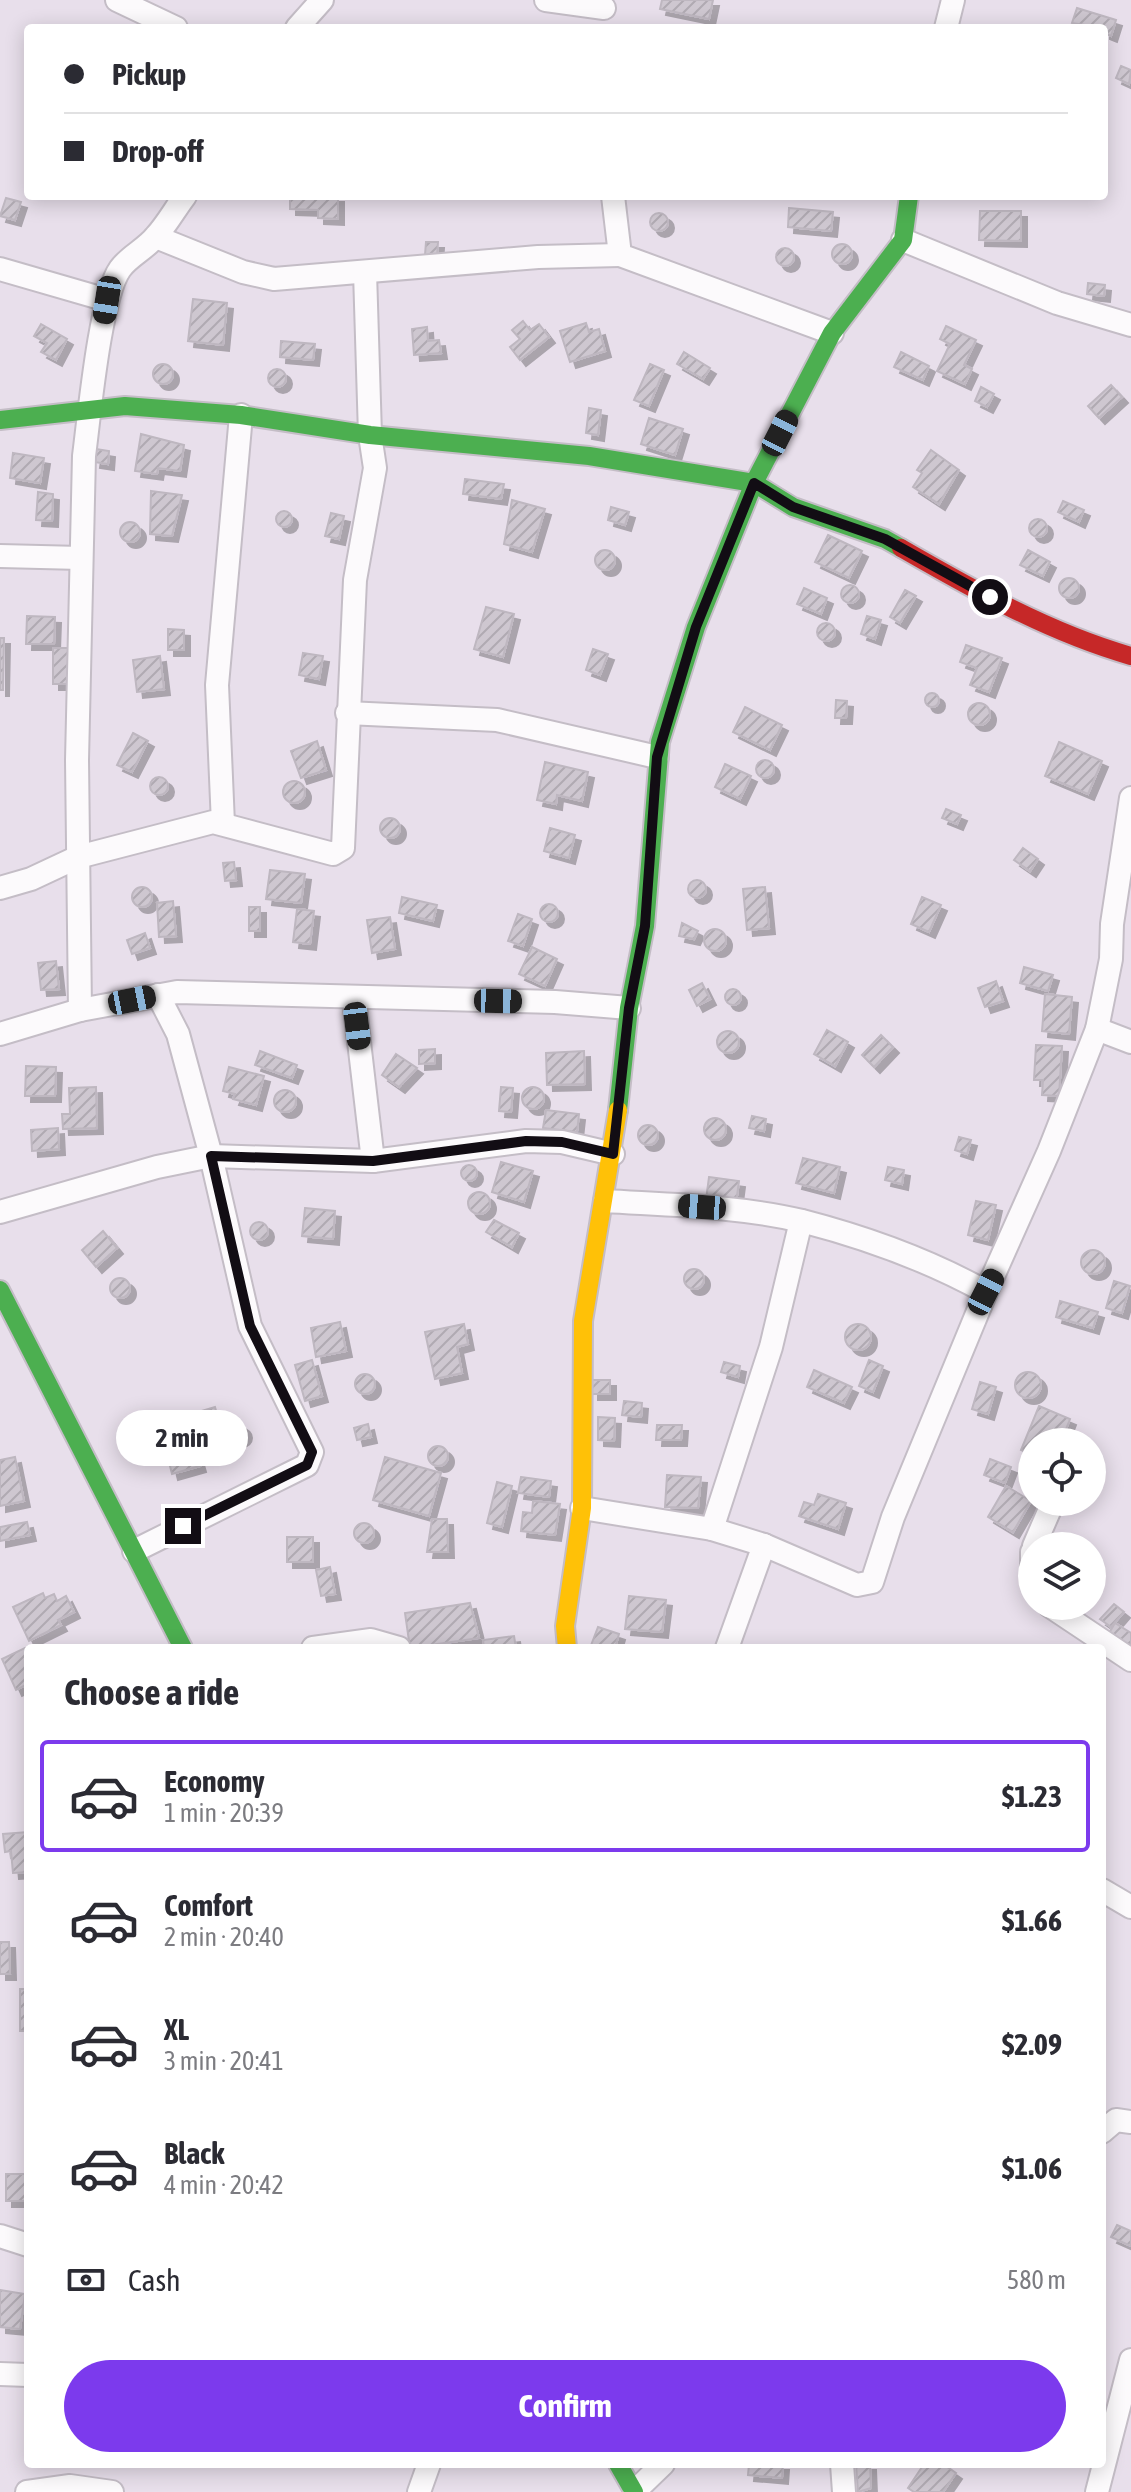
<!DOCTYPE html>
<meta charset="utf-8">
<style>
:root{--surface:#fff;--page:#f2f2f3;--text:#2b2b33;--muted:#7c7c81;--line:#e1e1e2;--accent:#7c3aed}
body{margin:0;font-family:"Asap Condensed",sans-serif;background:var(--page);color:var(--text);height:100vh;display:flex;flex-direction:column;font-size:30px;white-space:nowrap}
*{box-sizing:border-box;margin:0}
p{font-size:26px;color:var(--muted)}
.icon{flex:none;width:44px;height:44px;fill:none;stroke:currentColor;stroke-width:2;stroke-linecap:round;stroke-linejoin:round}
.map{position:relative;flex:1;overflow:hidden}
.details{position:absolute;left:24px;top:1644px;width:1082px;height:824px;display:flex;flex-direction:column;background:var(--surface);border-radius:8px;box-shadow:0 4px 20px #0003}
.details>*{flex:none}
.guide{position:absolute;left:24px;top:24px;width:1084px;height:176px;border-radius:8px;box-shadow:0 4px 20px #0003;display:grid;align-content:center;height:176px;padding:0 40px;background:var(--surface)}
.tools{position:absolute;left:1018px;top:1428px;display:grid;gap:16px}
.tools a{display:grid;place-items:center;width:88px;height:88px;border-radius:50%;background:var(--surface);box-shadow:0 4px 20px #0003;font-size:40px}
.end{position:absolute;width:36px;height:36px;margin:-18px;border:10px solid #120d14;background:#fff;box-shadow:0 0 0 4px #fff}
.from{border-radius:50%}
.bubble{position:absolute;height:56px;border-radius:28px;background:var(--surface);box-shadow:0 4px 20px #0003;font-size:26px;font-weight:700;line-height:56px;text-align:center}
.car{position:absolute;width:24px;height:48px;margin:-24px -12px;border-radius:10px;box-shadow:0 0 6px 2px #0007;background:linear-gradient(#222 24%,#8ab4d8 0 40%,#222 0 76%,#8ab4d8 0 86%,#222 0)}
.guide b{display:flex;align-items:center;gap:28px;height:76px;font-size:30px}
.guide b+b{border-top:2px solid var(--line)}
.guide i{width:20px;height:20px;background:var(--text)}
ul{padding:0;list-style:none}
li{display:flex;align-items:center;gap:24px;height:112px;margin:0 16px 12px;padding:0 24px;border:4px solid transparent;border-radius:8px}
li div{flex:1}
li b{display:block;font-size:30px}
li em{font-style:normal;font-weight:700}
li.selected{border-color:var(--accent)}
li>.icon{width:72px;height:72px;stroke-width:1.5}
h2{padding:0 40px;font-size:36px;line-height:96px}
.pay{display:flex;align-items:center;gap:20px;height:88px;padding:0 40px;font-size:30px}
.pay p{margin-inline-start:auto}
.primary-button{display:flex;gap:16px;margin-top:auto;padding:16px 40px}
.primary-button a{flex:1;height:92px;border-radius:48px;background:var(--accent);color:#fff;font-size:32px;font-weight:700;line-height:92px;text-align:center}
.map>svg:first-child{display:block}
</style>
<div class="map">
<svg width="1131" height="2492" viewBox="0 0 1131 2492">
<defs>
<pattern id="building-hatch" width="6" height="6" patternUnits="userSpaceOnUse" patternTransform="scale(2)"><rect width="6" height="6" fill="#cec7d0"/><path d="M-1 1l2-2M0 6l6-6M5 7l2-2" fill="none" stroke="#b0aab2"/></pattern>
<filter id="shadow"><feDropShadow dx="6" dy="6" stdDeviation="0" flood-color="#0004"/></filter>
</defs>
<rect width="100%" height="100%" fill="#e8dfeb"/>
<g fill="url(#building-hatch)" stroke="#beb7c0" stroke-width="2" filter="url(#shadow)">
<path d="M662 0H713L709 19 660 9Z"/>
<path d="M1077 8 1116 20 1111 36 1104 33V28L1072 23Z"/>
<path d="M1121 66 1131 70 1129 84 1116 78Z"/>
<path d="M290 196H338V219L318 218V210L290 209Z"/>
<path d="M6 198 21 202 15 220 0 216Z"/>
<path d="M789 208 833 212 831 231 788 227Z"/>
<path d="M980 211H1021V241L979 240Z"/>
<circle cx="659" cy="222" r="9"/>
<path d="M426 242H438L437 256 425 255Z"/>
<circle cx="842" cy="254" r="10"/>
<circle cx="785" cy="257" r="9"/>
<path d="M1088 283 1105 285 1104 296 1087 294Z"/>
<path d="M193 299 227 303 223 345 188 341Z"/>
<path d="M523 321 530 330 539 324 549 337 520 360 510 347 520 339 512 330Z"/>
<path d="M586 323 589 332 599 329 605 351 570 362 560 331Z"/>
<path d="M41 324 67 339 56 360 41 352 47 343 34 336Z"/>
<path d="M946 326 976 340 964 365 972 369 965 384 937 371 950 344 940 339Z"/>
<path d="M427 327 428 341 439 340 441 353 414 355 412 329Z"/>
<path d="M281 341 315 344 313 360 280 357Z"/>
<path d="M684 352 710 368 703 379 677 364Z"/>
<path d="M901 352 929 366 923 380 894 367Z"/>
<circle cx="163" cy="374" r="10"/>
<path d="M650 364 664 370 649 406 634 400Z"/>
<circle cx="277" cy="378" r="9"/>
<path d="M1111 385 1122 397 1099 418 1088 406Z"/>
<path d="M981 387 994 394 987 407 975 401Z"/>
<path d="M589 408 601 410 598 435 586 433Z"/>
<path d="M649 418 683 429 675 455 641 444Z"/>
<path d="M141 434 184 445 180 471 158 468 157 474 135 471Z"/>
<path d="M96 449 109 451 108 464 94 462Z"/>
<path d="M931 450 959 470 939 504 913 487 922 473 917 470Z"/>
<path d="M13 453 44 458 40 483 10 478Z"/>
<path d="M465 479 504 484 501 499 463 494Z"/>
<path d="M151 491 182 495 172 536 150 534Z"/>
<path d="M38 492 53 494 52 521 36 520Z"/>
<path d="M512 500 545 509 532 552 504 544Z"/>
<path d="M1063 501 1084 510 1079 522 1058 512Z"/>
<path d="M611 507 629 512 625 525 608 520Z"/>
<circle cx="284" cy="519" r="8"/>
<path d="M331 513 344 516 339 539 325 536Z"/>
<circle cx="1038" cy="528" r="9"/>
<circle cx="130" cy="532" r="10"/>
<path d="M828 535 862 551 849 578 815 562Z"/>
<circle cx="605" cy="560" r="10"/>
<path d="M1028 550 1050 562 1043 576 1020 565Z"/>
<circle cx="1069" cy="588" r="10"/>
<circle cx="850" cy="594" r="9"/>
<path d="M804 588 827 598 821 614 797 604Z"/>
<path d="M905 590 916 596 900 623 890 617Z"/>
<path d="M486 607 514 614 503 657 474 649Z"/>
<path d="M27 616 55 617 54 644H26Z"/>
<path d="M867 616 881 620 875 639 861 634Z"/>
<circle cx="826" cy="632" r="9"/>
<path d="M168 629 184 630V650H168Z"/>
<path d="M0 638H4L3 690H0Z"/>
<path d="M966 645 1002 658 989 692 970 685 977 668 960 662Z"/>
<path d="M53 648H72L71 684H53Z"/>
<path d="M593 649 608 654 600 675 586 670Z"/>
<path d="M303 653 323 656 319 679 299 675Z"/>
<path d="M160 656 164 689 137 692 133 660Z"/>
<circle cx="932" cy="700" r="7"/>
<path d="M836 700 847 701 846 718H835Z"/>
<circle cx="979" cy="714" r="11"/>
<path d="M745 707 782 725 770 750 733 732Z"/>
<path d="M133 733 148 741 132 772 117 765Z"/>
<path d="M317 741 326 770 301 778 291 751Z"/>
<path d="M1059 742 1102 761 1088 794 1045 776Z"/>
<circle cx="765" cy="769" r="9"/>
<path d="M545 762 588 772 582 801 557 795 556 804 537 800Z"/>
<path d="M725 764 751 776 740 799 715 787Z"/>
<circle cx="159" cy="786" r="9"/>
<circle cx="294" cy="792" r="11"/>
<path d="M946 809 961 815 957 824 942 818Z"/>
<circle cx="390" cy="828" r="10"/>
<path d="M550 828 575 835 569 858 544 851Z"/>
<path d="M1023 848 1038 859 1030 871 1014 860Z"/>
<path d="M234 862 236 880 225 881 223 863Z"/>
<path d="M270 870 305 874 301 903 266 899Z"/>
<circle cx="697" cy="889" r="9"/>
<circle cx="142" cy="897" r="10"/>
<path d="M765 887 769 928 747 930 743 889Z"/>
<path d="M402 897 437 905 433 921 399 913Z"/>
<path d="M922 897 941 905 929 932 911 924Z"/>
<path d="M173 901 176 936 159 937 157 903Z"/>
<circle cx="549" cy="913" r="9"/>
<rect x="249" y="907" width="11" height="24"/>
<path d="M297 909 314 911 310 944 293 942Z"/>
<path d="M518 914 532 919 523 946 508 941Z"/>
<path d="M390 917 395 949 372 953 367 920Z"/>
<path d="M682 923 698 931 694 939 679 936Z"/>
<circle cx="715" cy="940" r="11"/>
<path d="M145 933 150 948 132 954 127 940Z"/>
<path d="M532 947 557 959 545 986 519 974Z"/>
<path d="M56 961 59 989 41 990 38 963Z"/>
<path d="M1024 967 1053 975 1048 991 1020 983Z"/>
<path d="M996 981 1003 1001 985 1007 978 988Z"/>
<path d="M702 983 710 999 697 1006 689 990Z"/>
<circle cx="733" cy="997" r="8"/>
<path d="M1045 994 1072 997 1069 1034 1042 1031Z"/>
<path d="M827 1030 848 1042 835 1066 814 1054Z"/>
<circle cx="728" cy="1042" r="11"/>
<path d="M881 1035 893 1047 874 1067 862 1055Z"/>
<path d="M1036 1045 1062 1046 1059 1096 1042 1095 1043 1080H1034Z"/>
<path d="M435 1049V1063L419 1064V1050Z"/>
<path d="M260 1051 297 1065 292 1078 255 1065Z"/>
<path d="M584 1051 585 1084 547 1085 546 1053Z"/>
<path d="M396 1054 417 1068 399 1087 382 1075Z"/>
<path d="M26 1066 56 1067 55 1096H25Z"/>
<path d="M229 1067 264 1076 256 1105 233 1099 235 1094 223 1091Z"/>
<path d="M96 1087 97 1128 63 1129 62 1114H70L69 1088Z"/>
<path d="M501 1087 513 1088 511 1112 499 1111Z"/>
<circle cx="533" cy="1098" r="11"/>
<circle cx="285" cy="1101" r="11"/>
<path d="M546 1110 579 1114 577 1132 543 1128Z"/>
<path d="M752 1116 766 1119 764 1131 749 1128Z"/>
<circle cx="715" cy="1129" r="11"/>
<circle cx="648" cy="1135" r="10"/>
<path d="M58 1128 59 1149 32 1151 31 1130Z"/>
<path d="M959 1137 971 1140 967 1154 955 1150Z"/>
<path d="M803 1158 840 1167 834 1193 796 1183Z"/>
<path d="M501 1162 533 1171 524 1202 492 1192Z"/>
<circle cx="469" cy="1173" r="8"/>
<path d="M888 1167 904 1170 902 1184 885 1180Z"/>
<path d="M709 1177 739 1181 735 1211 705 1207Z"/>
<circle cx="479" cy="1203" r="11"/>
<path d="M976 1201 996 1205 988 1240 968 1235Z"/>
<path d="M305 1208 335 1211 333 1239 302 1236Z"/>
<path d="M494 1220 519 1233 512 1247 486 1232Z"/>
<circle cx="259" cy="1231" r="9"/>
<path d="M103 1231 117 1248 96 1267 82 1250Z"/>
<circle cx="1093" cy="1262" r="12"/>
<circle cx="694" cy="1279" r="10"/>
<circle cx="120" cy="1288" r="10"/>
<path d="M1114 1281 1130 1286 1122 1313 1106 1308Z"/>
<path d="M1060 1301 1098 1312 1093 1328 1056 1317Z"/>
<path d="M340 1322 346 1351 316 1357 311 1328Z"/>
<path d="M464 1324 468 1344 457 1347 462 1373 435 1379 425 1332Z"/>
<circle cx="858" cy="1337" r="13"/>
<path d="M312 1360 322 1396 305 1401 295 1365Z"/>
<path d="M869 1360 883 1366 873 1392 859 1386Z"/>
<path d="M724 1362 740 1366 738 1377 721 1372Z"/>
<path d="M814 1370 852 1387 844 1403 807 1387Z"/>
<circle cx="1028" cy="1385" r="13"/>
<circle cx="365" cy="1384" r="10"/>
<rect x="592" y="1380" width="18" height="14"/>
<path d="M980 1382 996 1387 988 1414 972 1409Z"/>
<path d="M624 1401 642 1403 641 1417 622 1415Z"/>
<path d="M1039 1406 1070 1419 1061 1442H1032V1455L1021 1450Z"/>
<path d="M215 1407 219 1422 199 1428 195 1413Z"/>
<path d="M598 1417 615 1418 614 1441 598 1440Z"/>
<circle cx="237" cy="1432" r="9"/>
<path d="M368 1424 371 1437 357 1440 354 1428Z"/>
<path d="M657 1425H682L681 1440H656Z"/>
<path d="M192 1438 200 1466 172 1474 165 1446Z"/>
<circle cx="438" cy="1456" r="10"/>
<path d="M15 1457 24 1501 0 1506V1460Z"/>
<path d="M385 1457 441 1473 429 1516 373 1500Z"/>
<path d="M990 1459 1011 1467 1005 1483 984 1475Z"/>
<path d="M667 1475 701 1477 698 1508 665 1507Z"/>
<path d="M521 1477 551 1481 549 1497 518 1493Z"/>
<path d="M497 1482 512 1486 502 1527 487 1523Z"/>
<path d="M1006 1486 1031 1501 1013 1532 988 1517Z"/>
<path d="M818 1494 846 1503 838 1529 799 1516 804 1502 814 1505Z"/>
<path d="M533 1501 560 1504 555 1535 521 1531 523 1512 532 1513Z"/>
<path d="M432 1519H447L448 1552H427Z"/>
<path d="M27 1522 30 1535 0 1541V1527Z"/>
<circle cx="364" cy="1533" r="10"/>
<rect x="287" y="1537" width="26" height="25"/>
<path d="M330 1567 335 1594 321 1596 316 1570Z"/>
<path d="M43 1593 45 1598 54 1594 57 1601 66 1596 74 1612 58 1620 61 1625 29 1641 13 1607Z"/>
<path d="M629 1596 666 1600 662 1632 625 1629Z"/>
<path d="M470 1603 479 1638 410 1648 405 1613Z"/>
<path d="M1114 1604 1124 1612 1111 1627 1100 1619Z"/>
<path d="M1115 1623 1131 1633V1655L1105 1640Z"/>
<path d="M598 1627 619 1634 615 1648H590Z"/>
<path d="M514 1636 516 1648H484L483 1640Z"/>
<path d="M27 1647 28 1684 16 1690 2 1659Z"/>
<path d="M28 1832V1872L13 1873 11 1851 5 1852 3 1834Z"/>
<path d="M0 1942H9L10 1974H0Z"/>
<rect x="20" y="1989" width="8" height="42"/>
<rect x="6" y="2174" width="22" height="27"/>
<path d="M1117 2225 1131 2231V2246L1111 2237Z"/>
<path d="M0 2290 25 2294 20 2329 0 2327Z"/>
<path d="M749 2464H783L782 2478 748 2475Z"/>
<path d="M856 2464H870L871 2488 858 2492Z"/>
<path d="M924 2464H943L956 2473 943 2492H914L908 2488Z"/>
</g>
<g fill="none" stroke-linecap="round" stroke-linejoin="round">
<g stroke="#c4bdc6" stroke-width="26">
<g id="street">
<path d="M117 0 176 28"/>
<path d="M546 0 604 8"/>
<path d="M297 28 322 0"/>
<path d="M946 28 953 0"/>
<path d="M613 196 620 255 832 333"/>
<path d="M156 237 243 272 274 279 538 257 620 255"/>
<path d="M903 240 1057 303 1131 325"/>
<path d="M0 269 107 300"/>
<path d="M0 556 81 558"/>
<path d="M347 713 497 720 657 757"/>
<path d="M223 824 217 685 241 415"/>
<path d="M0 888 31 879 78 857 213 822 333 854 343 848 355 580 375 468 370 435 365 272"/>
<path d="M354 999 373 1161"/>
<path d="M80 1010 77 760 84 456C89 418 100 297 120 269 129 256 146 249 156 236 167 224 175 209 185 196"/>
<path d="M1097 1029 1131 1042"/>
<path d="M0 1034 80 1010 177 992 555 1002 629 1008"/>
<path d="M605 1201C670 1205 739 1206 802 1221 864 1237 930 1261 986 1292L1049 1151 1097 1029 1111 959 1112 924 1131 798"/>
<path d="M0 1212 157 1167 211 1156 373 1161 526 1141 562 1142 613 1154"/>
<path d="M582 1508 712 1529 764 1545 727 1648"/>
<path d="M712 1529 771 1347 801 1221"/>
<path d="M764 1545 857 1585 872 1582 893 1517 986 1292"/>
<path d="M1034 1546 1053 1502"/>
<path d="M134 1551 307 1465 312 1452 250 1326 211 1156 178 1034 158 995"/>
<path d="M1032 1552V1580"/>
<path d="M1050 1606 1131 1660"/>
<path d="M313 1648 371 1640 399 1648"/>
<path d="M1102 1890 1131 1907"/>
<path d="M1102 2132 1116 2120 1131 2122"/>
<path d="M0 2236 28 2245"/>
<path d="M0 2374 28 2375"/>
<path d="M842 2464 844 2492"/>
<path d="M27 2492 70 2486 112 2492"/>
<path d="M419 2492 429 2464"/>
<path d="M634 2492 663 2464"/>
<path d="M1097 2492 1131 2360"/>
</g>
</g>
<g stroke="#c4bdc6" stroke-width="22">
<g id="fast">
<path d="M0 420 125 406 241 415 370 435 589 456 754 483 793 507 885 539 901 548"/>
<path d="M618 1110 629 1008 645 926 660 742 696 627 754 483 832 333 903 240 909 196"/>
<path d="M0 1290 183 1648"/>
<path d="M618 2464 634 2492"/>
</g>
</g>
<g stroke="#c4bdc6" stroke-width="22">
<path id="slow" d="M567 1648 565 1626 582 1508 583 1321 618 1110"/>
</g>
<g stroke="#c4bdc6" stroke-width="22">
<path id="jam" d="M901 548C974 590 1050 633 1131 656"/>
</g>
<use href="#street" stroke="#fcfafc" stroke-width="22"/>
<use href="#fast" stroke="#4caf50" stroke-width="18"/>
<use href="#slow" stroke="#ffc107" stroke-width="18"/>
<use href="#jam" stroke="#c62828" stroke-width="18"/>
</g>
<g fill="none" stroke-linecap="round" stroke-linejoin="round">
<path stroke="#120d14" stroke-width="10" d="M183 1526 307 1465 312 1452 250 1326 211 1156 373 1161 526 1141 562 1142 613 1154 629 1008 645 926 657 757 696 627 754 483 793 507 885 539 990 597"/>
</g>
</svg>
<div class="tools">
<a><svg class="icon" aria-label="locate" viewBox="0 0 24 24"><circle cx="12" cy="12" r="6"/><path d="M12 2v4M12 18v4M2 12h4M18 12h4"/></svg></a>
<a><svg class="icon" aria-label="layers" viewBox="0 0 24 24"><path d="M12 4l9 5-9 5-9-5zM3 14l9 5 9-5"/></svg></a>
</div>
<i class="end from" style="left:990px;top:597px"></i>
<i class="end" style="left:183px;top:1526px"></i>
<div class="bubble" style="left:116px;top:1410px;width:132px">2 min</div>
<i class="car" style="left:107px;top:300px;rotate:189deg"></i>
<i class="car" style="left:780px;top:433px;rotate:27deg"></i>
<i class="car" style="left:132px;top:1000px;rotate:79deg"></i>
<i class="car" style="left:498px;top:1001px;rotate:91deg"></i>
<i class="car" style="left:357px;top:1026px;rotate:173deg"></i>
<i class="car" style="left:702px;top:1207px;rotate:274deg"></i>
<i class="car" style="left:986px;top:1292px;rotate:27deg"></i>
<div class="guide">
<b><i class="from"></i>Pickup</b>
<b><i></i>Drop-off</b>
</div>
<section class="details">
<h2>Choose a ride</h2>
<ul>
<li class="selected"><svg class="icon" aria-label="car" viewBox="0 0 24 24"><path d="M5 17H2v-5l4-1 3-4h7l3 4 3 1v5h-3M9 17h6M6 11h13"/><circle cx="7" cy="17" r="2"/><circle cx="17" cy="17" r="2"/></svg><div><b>Economy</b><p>1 min · 20:39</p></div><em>$1.23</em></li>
<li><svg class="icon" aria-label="car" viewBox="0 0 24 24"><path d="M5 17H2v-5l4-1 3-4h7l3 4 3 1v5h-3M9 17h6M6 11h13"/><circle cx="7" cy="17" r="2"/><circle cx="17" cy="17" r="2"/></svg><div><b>Comfort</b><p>2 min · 20:40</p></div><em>$1.66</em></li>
<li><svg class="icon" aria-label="car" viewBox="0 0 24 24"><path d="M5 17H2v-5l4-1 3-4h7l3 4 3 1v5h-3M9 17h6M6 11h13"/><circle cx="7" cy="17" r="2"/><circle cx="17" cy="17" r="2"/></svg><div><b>XL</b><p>3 min · 20:41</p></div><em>$2.09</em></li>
<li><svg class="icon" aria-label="car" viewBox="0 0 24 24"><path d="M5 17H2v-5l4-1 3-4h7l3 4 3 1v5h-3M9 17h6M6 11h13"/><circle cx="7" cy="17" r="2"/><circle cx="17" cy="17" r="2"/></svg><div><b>Black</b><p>4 min · 20:42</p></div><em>$1.06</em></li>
</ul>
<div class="pay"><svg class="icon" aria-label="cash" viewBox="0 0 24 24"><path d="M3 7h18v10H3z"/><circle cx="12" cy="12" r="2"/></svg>Cash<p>580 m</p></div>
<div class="primary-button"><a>Confirm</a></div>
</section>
</div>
